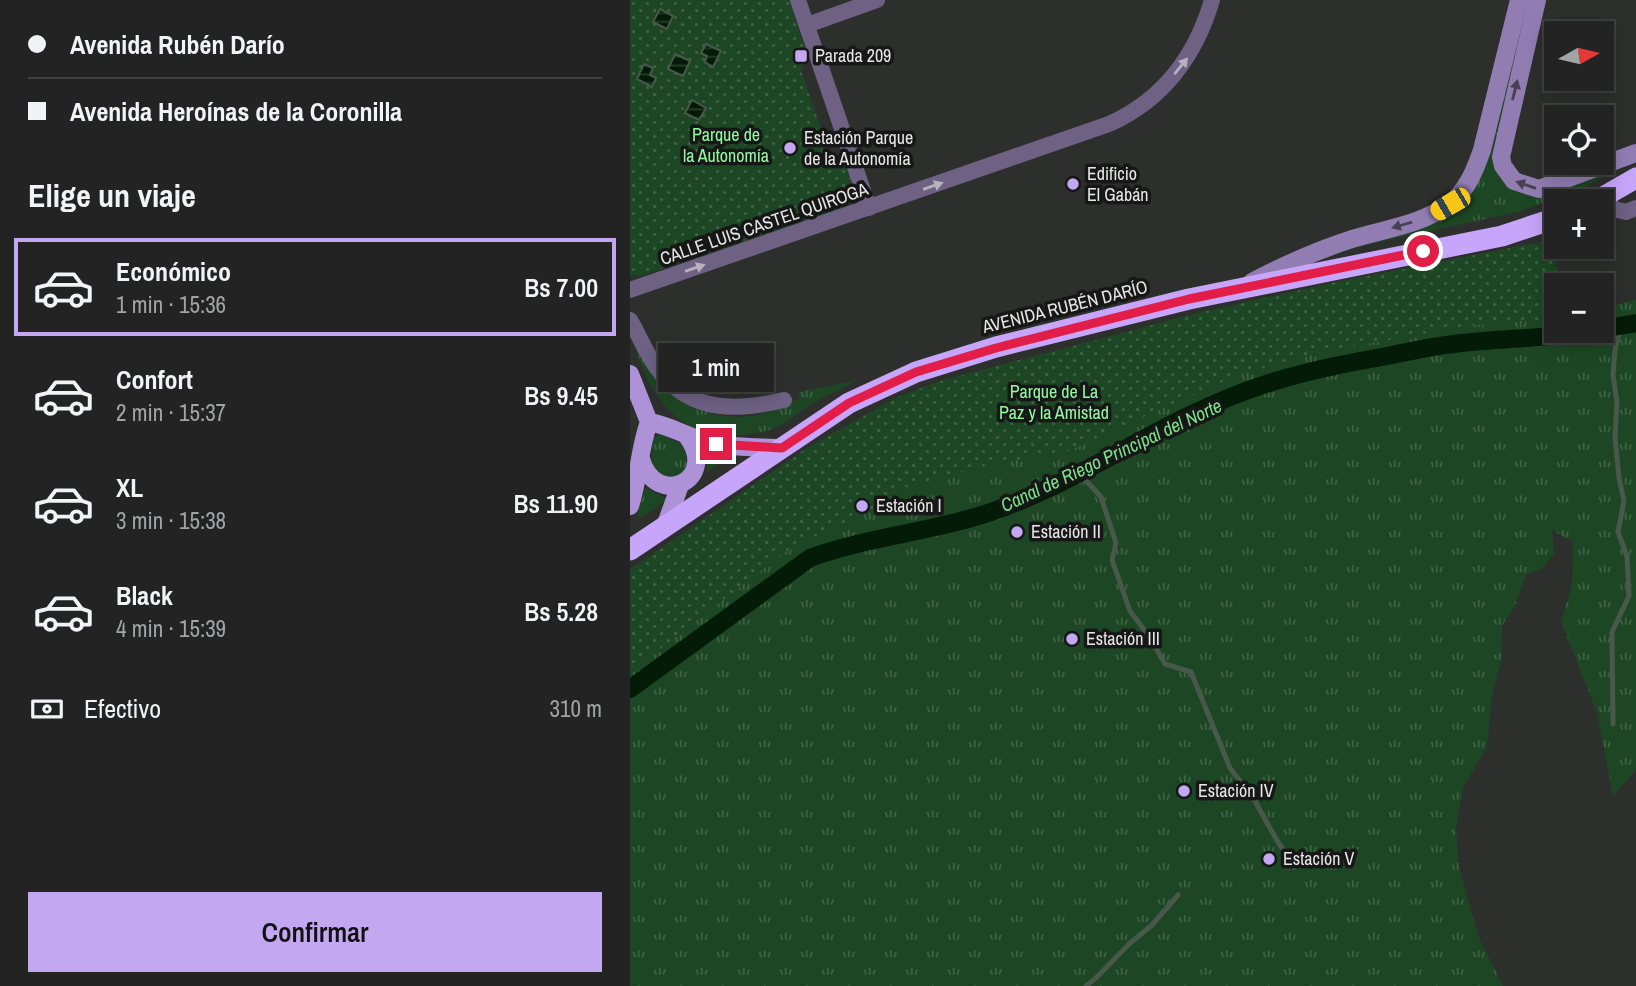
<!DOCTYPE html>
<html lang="es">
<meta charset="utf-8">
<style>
:root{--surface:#222322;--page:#2a2b2a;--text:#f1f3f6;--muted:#a2a4a5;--line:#3f4040;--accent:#c4a7f1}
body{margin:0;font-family:"Archivo Narrow",sans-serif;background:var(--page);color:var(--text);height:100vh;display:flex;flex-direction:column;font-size:26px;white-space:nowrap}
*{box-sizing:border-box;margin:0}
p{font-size:23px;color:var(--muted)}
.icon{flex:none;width:38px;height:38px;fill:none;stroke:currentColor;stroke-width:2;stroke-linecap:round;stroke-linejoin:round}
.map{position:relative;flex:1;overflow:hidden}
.side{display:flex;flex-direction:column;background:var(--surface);width:630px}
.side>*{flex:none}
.guide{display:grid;align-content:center;height:154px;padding:0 28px;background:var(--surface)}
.needle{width:46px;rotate:82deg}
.tools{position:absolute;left:914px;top:21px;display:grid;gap:14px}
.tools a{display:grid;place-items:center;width:70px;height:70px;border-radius:0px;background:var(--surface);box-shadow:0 4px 18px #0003,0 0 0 2px var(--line);font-size:35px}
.end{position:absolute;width:32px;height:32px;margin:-16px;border:9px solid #e11d48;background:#fff;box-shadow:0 0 0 4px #fff}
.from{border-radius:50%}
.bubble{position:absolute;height:49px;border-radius:0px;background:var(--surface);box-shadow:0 4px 18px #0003,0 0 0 2px var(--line);font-size:23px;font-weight:600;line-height:49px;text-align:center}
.car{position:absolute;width:21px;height:42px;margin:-21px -10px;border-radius:9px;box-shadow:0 0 5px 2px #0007;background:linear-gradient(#f5c518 24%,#345 0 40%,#f5c518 0 76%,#345 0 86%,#f5c518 0)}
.guide b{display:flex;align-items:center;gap:24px;height:66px;font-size:26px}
.guide b+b{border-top:2px solid var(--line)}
.guide i{width:18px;height:18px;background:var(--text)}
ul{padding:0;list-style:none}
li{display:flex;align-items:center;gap:21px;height:98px;margin:0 14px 10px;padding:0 14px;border:4px solid transparent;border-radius:0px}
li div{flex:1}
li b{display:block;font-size:26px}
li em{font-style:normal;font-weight:600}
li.active{border-color:var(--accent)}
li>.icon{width:63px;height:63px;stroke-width:1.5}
h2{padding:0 28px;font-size:32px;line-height:84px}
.pay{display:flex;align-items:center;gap:18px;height:77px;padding:0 28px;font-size:26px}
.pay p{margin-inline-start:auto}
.button{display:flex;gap:14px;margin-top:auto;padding:14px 28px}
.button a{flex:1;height:80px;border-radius:0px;background:var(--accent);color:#111;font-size:28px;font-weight:600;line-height:80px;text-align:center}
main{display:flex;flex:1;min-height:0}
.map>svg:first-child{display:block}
</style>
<main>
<section class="side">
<div class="guide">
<b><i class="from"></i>Avenida Rubén Darío</b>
<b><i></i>Avenida Heroínas de la Coronilla</b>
</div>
<h2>Elige un viaje</h2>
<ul>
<li class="active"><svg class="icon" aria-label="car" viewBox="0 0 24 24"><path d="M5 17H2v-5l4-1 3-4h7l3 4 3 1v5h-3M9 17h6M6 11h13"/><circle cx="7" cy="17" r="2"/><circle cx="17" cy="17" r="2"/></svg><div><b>Económico</b><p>1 min · 15:36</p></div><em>Bs 7.00</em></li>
<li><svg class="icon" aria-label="car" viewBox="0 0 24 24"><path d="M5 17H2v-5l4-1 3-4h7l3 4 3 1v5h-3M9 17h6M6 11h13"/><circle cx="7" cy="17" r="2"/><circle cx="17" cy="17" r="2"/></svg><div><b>Confort</b><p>2 min · 15:37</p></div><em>Bs 9.45</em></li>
<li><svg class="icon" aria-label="car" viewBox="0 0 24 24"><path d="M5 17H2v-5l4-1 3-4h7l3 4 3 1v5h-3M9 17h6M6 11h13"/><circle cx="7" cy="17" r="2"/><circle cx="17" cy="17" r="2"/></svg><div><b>XL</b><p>3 min · 15:38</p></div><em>Bs 11.90</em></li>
<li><svg class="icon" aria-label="car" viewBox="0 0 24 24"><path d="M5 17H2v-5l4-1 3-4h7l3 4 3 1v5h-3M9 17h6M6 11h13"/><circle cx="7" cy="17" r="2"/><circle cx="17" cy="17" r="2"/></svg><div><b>Black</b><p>4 min · 15:39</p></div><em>Bs 5.28</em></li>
</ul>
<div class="pay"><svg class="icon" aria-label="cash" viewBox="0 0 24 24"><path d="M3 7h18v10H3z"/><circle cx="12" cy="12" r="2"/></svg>Efectivo<p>310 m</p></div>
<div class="button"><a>Confirmar</a></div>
</section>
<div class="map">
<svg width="1006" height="986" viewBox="0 0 1006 986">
<defs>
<pattern id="grass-tufts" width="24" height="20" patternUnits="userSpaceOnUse" patternTransform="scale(1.75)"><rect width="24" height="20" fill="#1d4724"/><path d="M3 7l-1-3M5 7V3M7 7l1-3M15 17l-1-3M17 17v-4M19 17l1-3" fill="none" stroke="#3e6244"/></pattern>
<pattern id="park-dots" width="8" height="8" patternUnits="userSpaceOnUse" patternTransform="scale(1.75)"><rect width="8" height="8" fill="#1d4724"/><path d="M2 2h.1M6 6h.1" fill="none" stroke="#3e6244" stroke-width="1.8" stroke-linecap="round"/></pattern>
<pattern id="water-rules" width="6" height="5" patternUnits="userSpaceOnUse" patternTransform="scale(1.75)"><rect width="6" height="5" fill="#041b07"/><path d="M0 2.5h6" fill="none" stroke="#293c2b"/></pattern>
</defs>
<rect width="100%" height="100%" fill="#2d2f2d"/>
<g fill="url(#grass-tufts)">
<path d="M895 0H901L864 163 869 177 881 186 1006 160 954 187 888 212 698 253C725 245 809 225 827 209 839 197 848 183 854 168Z"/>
<path d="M922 240 929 285H926V331H971V308L1006 300V770L983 796 967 712 931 622 942 585 943 542 922 530 924 554 912 568 896 575 886 603 872 626 871 662 862 695 857 747 833 787 826 828 829 868 849 938 873 986H0V570L174 450 268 397 310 381 568 313 707 282Z"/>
<path d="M3 336C12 353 20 373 34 387 60 412 100 423 135 413 147 410 159 403 170 398L169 392 228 380C213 388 196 395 181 404 170 411 161 420 150 426 137 432 123 434 109 435 46 439 15 391 3 336Z"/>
<path d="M30 434 53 445 61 457 52 478 28 476 22 461 23 438Z"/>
<path d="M77 451 93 456 95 459 77 472Z"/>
<path d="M15 488 38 499 10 518 7 515Z"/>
</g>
<g fill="url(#park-dots)">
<path d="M0 0H159L176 52 171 71 203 163 217 168C221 182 228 194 217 207L13 275H0Z"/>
<path d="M922 240 929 285H926V318L837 326 680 354 605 376 438 451 366 463 273 488 239 512 162 547 0 672V570L174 450 268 397 310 381 568 313 707 282Z"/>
</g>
<g fill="url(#water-rules)" stroke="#48584a" stroke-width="2">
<path d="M30 9 43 16 37 29 23 22Z"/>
<path d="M76 44 91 51 83 67 75 62 77 56 71 53Z"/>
<path d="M45 54 60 61 53 76 38 69Z"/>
<path d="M14 64 23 68 20 75 26 78 22 87 7 79Z"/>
<path d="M62 100 76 108 69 120 55 113Z"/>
</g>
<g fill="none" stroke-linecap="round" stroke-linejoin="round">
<g stroke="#48584a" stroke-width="5">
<path d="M450 474 471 497 486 543 482 560 500 611 521 639 535 664 561 672 600 768 625 801 646 839 665 867"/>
<path d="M983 724 982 632 999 596 997 556 988 532 994 501 989 478 985 437 987 402 983 375 985 350 991 326"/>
<path d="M456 986 467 977 499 944 522 925 548 895"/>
</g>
<g stroke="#041b07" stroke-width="18">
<path d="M971 329 1006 323"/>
<path d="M0 689 180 558C240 536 304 532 364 511 458 478 538 416 633 385 675 371 718 363 762 355 782 351 803 346 824 344 870 338 916 339 961 331"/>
</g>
<g stroke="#6e6184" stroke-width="16">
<path d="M168 0 239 208"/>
<path d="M177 25 247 0"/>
<path d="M975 197 984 209 996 212 1006 208"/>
<path d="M0 290 479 124C533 100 566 55 582 0"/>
<path d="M0 320C10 336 17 357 30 372 62 413 108 411 154 400"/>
</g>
<g stroke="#927db3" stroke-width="18">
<path d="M907 0 871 157 873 166 884 181 909 189 1006 153"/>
<path d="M622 282C656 264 685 251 722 239 754 229 791 225 819 204 837 191 845 170 852 150L889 0"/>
</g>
<g stroke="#ae92d8" stroke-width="18">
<path d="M0 374 19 422C9 449 9 478 0 506"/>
<path d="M19 422C43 426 62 440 86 444 108 448 131 447 152 448"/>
<path d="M11 459C26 510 90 480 57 436"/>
<path d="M36 524 50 485"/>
</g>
<g stroke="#c7a5fa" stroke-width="21">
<path d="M966 201 1006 178"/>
<path d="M0 550 219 403 286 372 366 347 559 299 872 236 926 218"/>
</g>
</g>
<defs><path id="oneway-solid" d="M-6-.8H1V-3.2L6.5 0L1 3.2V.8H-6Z" transform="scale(1.75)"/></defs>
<g fill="#b6b1bf">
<use href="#oneway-solid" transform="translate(551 66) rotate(-51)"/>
<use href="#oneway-solid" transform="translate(303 186) rotate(-19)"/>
<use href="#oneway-solid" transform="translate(65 268) rotate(-19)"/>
</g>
<g fill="#484055">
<use href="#oneway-solid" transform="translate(885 90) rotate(-76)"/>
<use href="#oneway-solid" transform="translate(896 185) rotate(-161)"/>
<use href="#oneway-solid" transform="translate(772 225) rotate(164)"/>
</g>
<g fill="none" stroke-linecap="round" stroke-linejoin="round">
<path stroke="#e11d48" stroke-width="9" d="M86 444 152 448 219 403 286 372 366 348 559 299 793 251"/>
</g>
<g fill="#c4a7f1" stroke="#161716" stroke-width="2.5">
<rect x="164" y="49" width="14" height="14" rx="3.5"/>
<circle cx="160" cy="148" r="7"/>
<circle cx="443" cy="184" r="7"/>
<circle cx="232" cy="506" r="7"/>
<circle cx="387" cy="532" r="7"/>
<circle cx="442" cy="639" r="7"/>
<circle cx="554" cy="791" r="7"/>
<circle cx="639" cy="859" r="7"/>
</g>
<g text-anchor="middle" stroke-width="7" stroke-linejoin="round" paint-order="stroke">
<g font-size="18" fill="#e6e7e6" stroke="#161716" text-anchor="start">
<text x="185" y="62">Parada 209</text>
<text x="174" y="144">Estación Parque<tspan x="174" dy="21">de la Autonomía</tspan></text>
<text x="457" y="180">Edificio<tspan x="457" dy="21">El Gabán</tspan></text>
<text x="246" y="512">Estación I</text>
<text x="401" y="538">Estación II</text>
<text x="456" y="645">Estación III</text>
<text x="568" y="797">Estación IV</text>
<text x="653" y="865">Estación V</text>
</g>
<g font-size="18" fill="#94f9a2" stroke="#161716">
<text x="96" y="141">Parque de<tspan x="96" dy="21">la Autonomía</tspan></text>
<text x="424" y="398">Parque de La<tspan x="424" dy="21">Paz y la Amistad</tspan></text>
</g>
<g font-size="18" fill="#e6e7e6" stroke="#161716">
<text transform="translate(134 224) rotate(-19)" y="6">CALLE LUIS CASTEL QUIROGA</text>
<text transform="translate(435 307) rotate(-14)" y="6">AVENIDA RUBÉN DARÍO</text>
</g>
<g font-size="19" font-style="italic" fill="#7be08a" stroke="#161716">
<text transform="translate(481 455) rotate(-25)" y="7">Canal de Riego Principal del Norte</text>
</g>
</g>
</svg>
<div class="tools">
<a><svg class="needle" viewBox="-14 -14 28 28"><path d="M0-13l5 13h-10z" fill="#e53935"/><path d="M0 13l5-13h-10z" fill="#a2a4a5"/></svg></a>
<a><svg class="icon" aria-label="locate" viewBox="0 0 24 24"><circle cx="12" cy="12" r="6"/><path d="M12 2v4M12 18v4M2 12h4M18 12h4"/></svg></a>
<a>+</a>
<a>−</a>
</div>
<i class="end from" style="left:793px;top:251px"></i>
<i class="end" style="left:86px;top:444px"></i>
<div class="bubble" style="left:28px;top:343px;width:116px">1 min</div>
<i class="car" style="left:820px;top:204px;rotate:240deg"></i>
</div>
</main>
